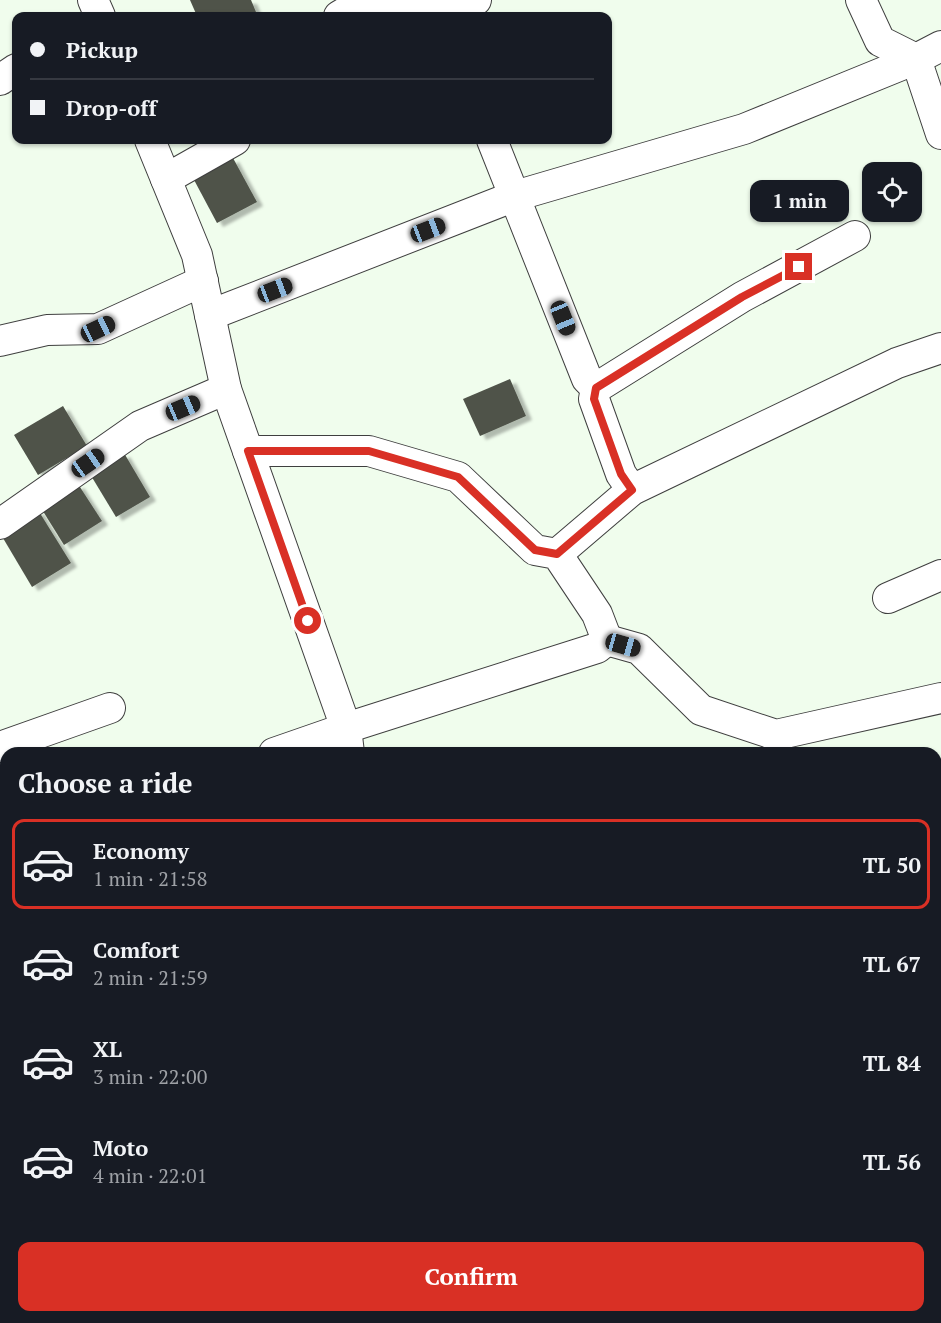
<!DOCTYPE html>
<meta charset="utf-8">
<style>
:root{--surface:#171b24;--page:#242831;--text:#f1f3f6;--muted:#9ea1a6;--line:#363941;--accent:#d93025}
body{margin:0;font-family:"PT Serif",serif;background:var(--page);color:var(--text);height:100vh;display:flex;flex-direction:column;font-size:22px;white-space:nowrap}
*{box-sizing:border-box;margin:0}
p{font-size:20px;color:var(--muted)}
.icon{flex:none;width:33px;height:33px;fill:none;stroke:currentColor;stroke-width:2;stroke-linecap:round;stroke-linejoin:round}
.map{position:relative;flex:1;overflow:hidden}
.details{position:absolute;left:0px;top:747px;width:942px;height:576px;display:flex;flex-direction:column;background:var(--surface);border-radius:18px 18px 0 0;box-shadow:0 2px 4px #0004}
.details>*{flex:none}
.guide{position:absolute;left:12px;top:12px;width:600px;height:132px;border-radius:12px;box-shadow:0 2px 4px #0004;display:grid;align-content:center;height:132px;padding:0 18px;background:var(--surface)}
.fabs{position:absolute;left:862px;top:162px;display:grid;gap:12px}
.fabs a{display:grid;place-items:center;width:60px;height:60px;border-radius:12px;background:var(--surface);box-shadow:0 2px 4px #0004;font-size:30px}
.end{position:absolute;width:27px;height:27px;margin:-14px;border:8px solid #d93025;background:#fff;box-shadow:0 0 0 3px #fff}
.from{border-radius:50%}
.bubble{position:absolute;height:42px;border-radius:12px;background:var(--surface);box-shadow:0 2px 4px #0004;font-size:20px;font-weight:600;line-height:42px;text-align:center}
.car{position:absolute;width:18px;height:36px;margin:-18px -9px;border-radius:8px;box-shadow:0 0 4px 2px #0007;background:linear-gradient(#222 24%,#8ab4d8 0 40%,#222 0 76%,#8ab4d8 0 86%,#222 0)}
.guide b{display:flex;align-items:center;gap:21px;height:57px;font-size:22px}
.guide b+b{border-top:2px solid var(--line)}
.guide i{width:15px;height:15px;background:var(--text)}
ul{padding:0;list-style:none}
li{display:flex;align-items:center;gap:18px;height:90px;margin:0 12px 9px;padding:0 6px;border:3px solid transparent;border-radius:12px}
li div{flex:1}
li b{display:block;font-size:22px}
li em{font-style:normal;font-weight:600}
li.active{border-color:var(--accent)}
li>.icon{width:54px;height:54px;stroke-width:1.5}
h2{padding:0 18px;font-size:27px;line-height:72px}
.primary-button{display:flex;gap:12px;margin-top:auto;padding:12px 18px}
.primary-button a{flex:1;height:69px;border-radius:12px;background:var(--accent);color:#fff;font-size:24px;font-weight:600;line-height:69px;text-align:center}
.map>svg:first-child{display:block}
</style>
<div class="map">
<svg width="941" height="1323" viewBox="0 0 941 1323">
<defs>
<filter id="shadow"><feDropShadow dx="6" dy="4" stdDeviation="1.5" flood-color="#0004"/></filter>
</defs>
<rect width="100%" height="100%" fill="#f0fded"/>
<g fill="#4f5349" filter="url(#shadow)">
<path d="M190 0H251L256 12 245 16H197Z"/>
<path d="M233 158 257 202 217 223 193 178Z"/>
<path d="M510 379 526 416 480 436 463 399Z"/>
<path d="M63 406 87 446 38 475 14 435Z"/>
<path d="M124 453 150 497 116 517 90 474Z"/>
<path d="M78 484 102 521 64 545 41 508Z"/>
<path d="M38 510 71 563 32 587 0 533Z"/>
</g>
<g fill="none" stroke-linecap="round" stroke-linejoin="round">
<g stroke="#3f3f3f" stroke-width="32">
<g id="minor">
<path d="M93 0 100 16"/>
<path d="M861 0 880 41 916 59 941 134"/>
<path d="M339 16 344 13 453 8 476 0"/>
<path d="M0 80 16 69"/>
<path d="M150 140 197 255 226 389 346 728 349 753"/>
<path d="M492 140 587 379 596 388"/>
<path d="M166 179 235 140"/>
<path d="M210 315 515 196 744 129 916 59 941 46"/>
<path d="M0 341 47 330 98 329 203 281"/>
<path d="M248 451H369L458 477 535 550 557 554 597 614 607 640"/>
<path d="M632 490 621 474 594 399 596 388 742 297 855 236"/>
<path d="M0 524 140 426 226 389"/>
<path d="M557 554 632 490 897 363 941 348"/>
<path d="M888 598 941 575"/>
<path d="M607 640 639 649 701 710 776 735 941 698"/>
<path d="M0 747 110 708"/>
<path d="M274 753 346 728 597 648 607 640"/>
<path d="M936 832 941 829"/>
<path d="M0 917 6 937"/>
<path d="M0 983H6"/>
<path d="M936 1036 941 1045"/>
<path d="M0 1114 6 1112"/>
<path d="M0 1280 6 1277"/>
<path d="M612 1317 615 1323"/>
<path d="M310 1323 320 1317"/>
</g>
</g>
<g stroke="#3f3f3f" stroke-width="35">
<path id="tertiary" d="M936 1098 941 1095"/>
</g>
<use href="#minor" stroke="#fff" stroke-width="30"/>
<use href="#tertiary" stroke="#fff" stroke-width="33"/>
</g>
<g fill="none" stroke-linecap="round" stroke-linejoin="round">
<path stroke="#d93025" stroke-width="8" d="M308 621 248 451H369L458 477 535 550 557 554 632 490 621 474 594 399 596 388 742 297 799 267"/>
</g>
</svg>
<div class="fabs">
<a><svg class="icon" aria-label="locate" viewBox="0 0 24 24"><circle cx="12" cy="12" r="6"/><path d="M12 2v4M12 18v4M2 12h4M18 12h4"/></svg></a>
</div>
<i class="end from" style="left:308px;top:621px"></i>
<i class="end" style="left:799px;top:267px"></i>
<div class="bubble" style="left:750px;top:180px;width:99px">1 min</div>
<i class="car" style="left:428px;top:230px;rotate:69deg"></i>
<i class="car" style="left:275px;top:290px;rotate:69deg"></i>
<i class="car" style="left:563px;top:318px;rotate:158deg"></i>
<i class="car" style="left:98px;top:329px;rotate:65deg"></i>
<i class="car" style="left:183px;top:408px;rotate:67deg"></i>
<i class="car" style="left:88px;top:463px;rotate:55deg"></i>
<i class="car" style="left:623px;top:645px;rotate:106deg"></i>
<div class="guide">
<b><i class="from"></i>Pickup</b>
<b><i></i>Drop-off</b>
</div>
<section class="details">
<h2>Choose a ride</h2>
<ul>
<li class="active"><svg class="icon" aria-label="car" viewBox="0 0 24 24"><path d="M5 17H2v-5l4-1 3-4h7l3 4 3 1v5h-3M9 17h6M6 11h13"/><circle cx="7" cy="17" r="2"/><circle cx="17" cy="17" r="2"/></svg><div><b>Economy</b><p>1 min · 21:58</p></div><em>TL 50</em></li>
<li><svg class="icon" aria-label="car" viewBox="0 0 24 24"><path d="M5 17H2v-5l4-1 3-4h7l3 4 3 1v5h-3M9 17h6M6 11h13"/><circle cx="7" cy="17" r="2"/><circle cx="17" cy="17" r="2"/></svg><div><b>Comfort</b><p>2 min · 21:59</p></div><em>TL 67</em></li>
<li><svg class="icon" aria-label="car" viewBox="0 0 24 24"><path d="M5 17H2v-5l4-1 3-4h7l3 4 3 1v5h-3M9 17h6M6 11h13"/><circle cx="7" cy="17" r="2"/><circle cx="17" cy="17" r="2"/></svg><div><b>XL</b><p>3 min · 22:00</p></div><em>TL 84</em></li>
<li><svg class="icon" aria-label="car" viewBox="0 0 24 24"><path d="M5 17H2v-5l4-1 3-4h7l3 4 3 1v5h-3M9 17h6M6 11h13"/><circle cx="7" cy="17" r="2"/><circle cx="17" cy="17" r="2"/></svg><div><b>Moto</b><p>4 min · 22:01</p></div><em>TL 56</em></li>
</ul>
<div class="primary-button"><a>Confirm</a></div>
</section>
</div>
